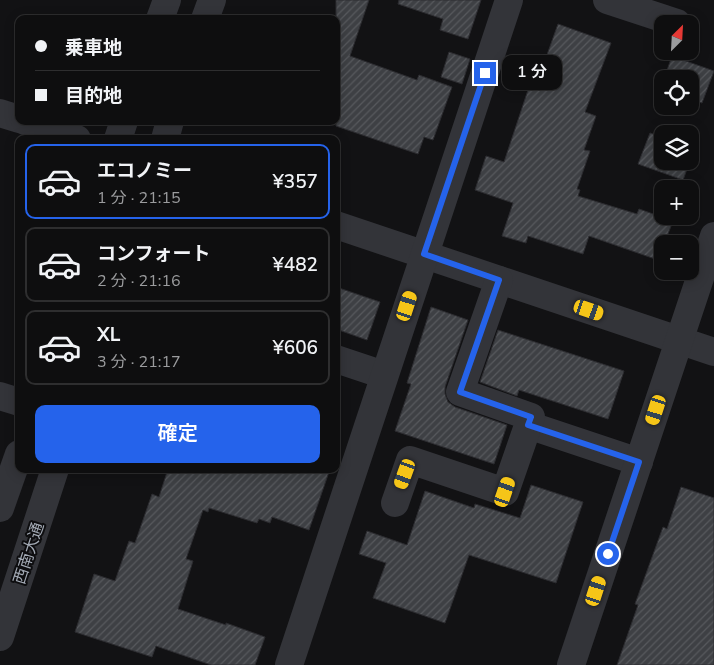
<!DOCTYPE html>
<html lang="ja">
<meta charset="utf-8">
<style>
:root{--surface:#0e0e0f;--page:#171718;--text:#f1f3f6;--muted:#9b9c9e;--line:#2e2e2f;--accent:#2563eb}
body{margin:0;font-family:"Nunito Sans","Noto Sans JP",sans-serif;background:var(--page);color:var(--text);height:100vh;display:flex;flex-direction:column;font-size:19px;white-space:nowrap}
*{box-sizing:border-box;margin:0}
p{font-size:16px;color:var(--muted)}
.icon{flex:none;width:28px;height:28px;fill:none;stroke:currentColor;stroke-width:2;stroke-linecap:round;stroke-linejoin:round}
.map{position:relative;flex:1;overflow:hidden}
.side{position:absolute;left:15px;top:135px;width:325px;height:338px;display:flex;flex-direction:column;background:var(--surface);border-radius:10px;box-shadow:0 2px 12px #0003,0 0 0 1px var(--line)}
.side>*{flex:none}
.guide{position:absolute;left:15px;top:15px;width:325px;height:110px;border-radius:10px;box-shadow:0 2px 12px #0003,0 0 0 1px var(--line);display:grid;align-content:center;height:110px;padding:0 20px;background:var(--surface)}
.needle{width:32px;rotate:24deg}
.tools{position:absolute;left:654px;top:15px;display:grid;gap:10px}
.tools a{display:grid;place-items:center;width:45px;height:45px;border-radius:10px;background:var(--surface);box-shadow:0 2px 12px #0003,0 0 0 1px var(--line);font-size:25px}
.end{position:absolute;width:22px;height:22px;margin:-11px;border:6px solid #2563eb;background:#fff;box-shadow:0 0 0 2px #fff}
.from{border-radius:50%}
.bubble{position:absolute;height:35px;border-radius:10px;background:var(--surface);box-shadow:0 2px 12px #0003,0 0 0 1px var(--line);font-size:16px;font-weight:600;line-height:35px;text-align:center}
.car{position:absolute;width:15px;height:30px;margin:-15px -8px;border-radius:6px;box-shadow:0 0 4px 1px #0007;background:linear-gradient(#f5c518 24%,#345 0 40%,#f5c518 0 76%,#345 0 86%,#f5c518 0)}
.guide b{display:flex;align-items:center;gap:18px;height:48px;font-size:19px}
.guide b+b{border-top:1px solid var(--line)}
.guide i{width:12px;height:12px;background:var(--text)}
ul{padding:9px 0 0;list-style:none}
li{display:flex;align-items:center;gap:15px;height:75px;margin:0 10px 8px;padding:0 10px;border:2px solid var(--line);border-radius:10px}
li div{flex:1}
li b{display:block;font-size:19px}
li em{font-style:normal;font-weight:600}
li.on{border-color:var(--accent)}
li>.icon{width:45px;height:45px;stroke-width:1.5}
.cta{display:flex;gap:10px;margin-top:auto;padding:10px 20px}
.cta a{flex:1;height:58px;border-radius:10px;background:var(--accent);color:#fff;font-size:20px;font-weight:600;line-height:58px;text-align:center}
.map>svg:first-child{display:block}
</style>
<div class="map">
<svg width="714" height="665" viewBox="0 0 714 665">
<defs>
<pattern id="building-hatch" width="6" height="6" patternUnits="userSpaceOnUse" patternTransform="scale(1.25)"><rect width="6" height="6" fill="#3e4044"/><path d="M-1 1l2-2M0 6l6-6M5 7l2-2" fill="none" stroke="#57595d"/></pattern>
</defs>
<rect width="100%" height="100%" fill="#121214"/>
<g fill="url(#building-hatch)" stroke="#2c2c30">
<path d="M336 0H369L350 56 417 80 419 75 452 87 433 140 424 137 418 154 336 126Z"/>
<path d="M399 0H481L468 39 440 30 443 19 398 4Z"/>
<path d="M558 24 611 43 585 112 596 116 584 150 590 151 577 189 580 190 578 196 637 214 639 209 673 221 664 244H662V249L658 260 589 236 583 254 528 236 526 243 502 236 513 203 475 190 486 156 504 162 529 87 510 80 517 57 543 66Z"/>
<path d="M449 52 470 59 462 84 441 77Z"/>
<path d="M672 56 714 71 702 103 690 99V79H664Z"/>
<path d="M650 133 662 137V161H690L683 180 638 164Z"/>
<path d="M336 287 380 302 367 340 336 329Z"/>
<path d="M431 307 468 320 445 387V394L448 402 455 407 507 425 494 464 395 431 411 384 407 383Z"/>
<path d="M498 330 624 371 608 419 519 390 517 396 480 382Z"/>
<path d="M168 469H330L309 530 272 517 270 523 259 519 257 523 209 508 208 512 203 510 186 559 193 561 178 609 226 625V623L265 637 255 665H211L156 646 152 657 75 632 94 574 115 581 129 541 135 543 152 494 159 497Z"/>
<path d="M531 485 583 502 556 583 469 555 445 623 373 598 386 563 359 554 367 531 407 545 425 491 474 508 475 504 520 518Z"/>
<path d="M681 487 714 498V665H617L638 605 635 604 663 527 667 529Z"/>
</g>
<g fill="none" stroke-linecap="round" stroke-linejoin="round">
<g stroke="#333439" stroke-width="28">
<path d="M607 0 677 23"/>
<path d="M160 19 167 0"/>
<path d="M205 19 212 0"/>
<path d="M0 113 19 119"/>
<path d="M25 121 77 139"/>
<path d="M118 139 124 121"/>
<path d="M165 139 170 121"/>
<path d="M336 225 714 352"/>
<path d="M336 359 384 375"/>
<path d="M0 396 19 402"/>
<path d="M528 425 639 462"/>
<path d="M395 503 410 460 505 492 531 417 460 392 499 280"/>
<path d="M0 508 19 454"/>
<path d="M0 637 55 469"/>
<path d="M289 665 509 0"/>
<path d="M571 665 714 236"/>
</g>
</g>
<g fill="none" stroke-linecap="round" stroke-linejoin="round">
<path stroke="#2563eb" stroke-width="6" d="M485 73 424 254 499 280 460 392 531 417 528 425 639 462 608 554"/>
</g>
<g text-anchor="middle" stroke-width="4" stroke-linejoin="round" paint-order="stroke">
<g font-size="16" fill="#a3aab5" stroke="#0d0d0f">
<text transform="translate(28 553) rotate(-72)" y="6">西南大通</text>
</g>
</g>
</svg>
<div class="tools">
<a><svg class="needle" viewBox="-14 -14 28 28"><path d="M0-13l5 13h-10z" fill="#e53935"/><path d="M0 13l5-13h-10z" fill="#9b9c9e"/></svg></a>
<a><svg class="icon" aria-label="locate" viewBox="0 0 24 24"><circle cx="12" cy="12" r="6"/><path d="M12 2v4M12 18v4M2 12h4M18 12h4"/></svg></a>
<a><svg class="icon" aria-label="layers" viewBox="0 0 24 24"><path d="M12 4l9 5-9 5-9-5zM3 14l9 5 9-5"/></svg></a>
<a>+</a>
<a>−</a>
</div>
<i class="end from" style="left:608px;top:554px"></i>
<i class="end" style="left:485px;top:73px"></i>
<div class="bubble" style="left:502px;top:55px;width:60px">1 分</div>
<i class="car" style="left:407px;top:306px;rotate:18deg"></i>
<i class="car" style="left:589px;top:310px;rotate:109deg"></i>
<i class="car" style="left:656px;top:410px;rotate:198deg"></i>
<i class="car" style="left:405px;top:474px;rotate:200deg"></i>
<i class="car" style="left:505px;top:492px;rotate:19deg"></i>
<i class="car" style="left:596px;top:591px;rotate:18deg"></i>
<div class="guide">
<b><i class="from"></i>乗車地</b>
<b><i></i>目的地</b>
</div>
<section class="side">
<ul>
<li class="on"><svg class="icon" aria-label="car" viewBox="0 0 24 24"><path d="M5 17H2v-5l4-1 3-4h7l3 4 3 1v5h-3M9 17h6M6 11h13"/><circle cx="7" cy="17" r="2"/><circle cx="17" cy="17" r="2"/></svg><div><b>エコノミー</b><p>1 分 · 21:15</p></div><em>¥357</em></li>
<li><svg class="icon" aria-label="car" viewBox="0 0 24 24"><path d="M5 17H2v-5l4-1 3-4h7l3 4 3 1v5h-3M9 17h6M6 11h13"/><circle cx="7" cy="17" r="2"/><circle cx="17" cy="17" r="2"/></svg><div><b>コンフォート</b><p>2 分 · 21:16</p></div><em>¥482</em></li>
<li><svg class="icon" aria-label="car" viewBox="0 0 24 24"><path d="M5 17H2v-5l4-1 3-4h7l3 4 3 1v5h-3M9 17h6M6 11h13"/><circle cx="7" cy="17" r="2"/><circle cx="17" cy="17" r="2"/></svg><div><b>XL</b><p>3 分 · 21:17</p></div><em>¥606</em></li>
</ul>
<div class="cta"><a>確定</a></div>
</section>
</div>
